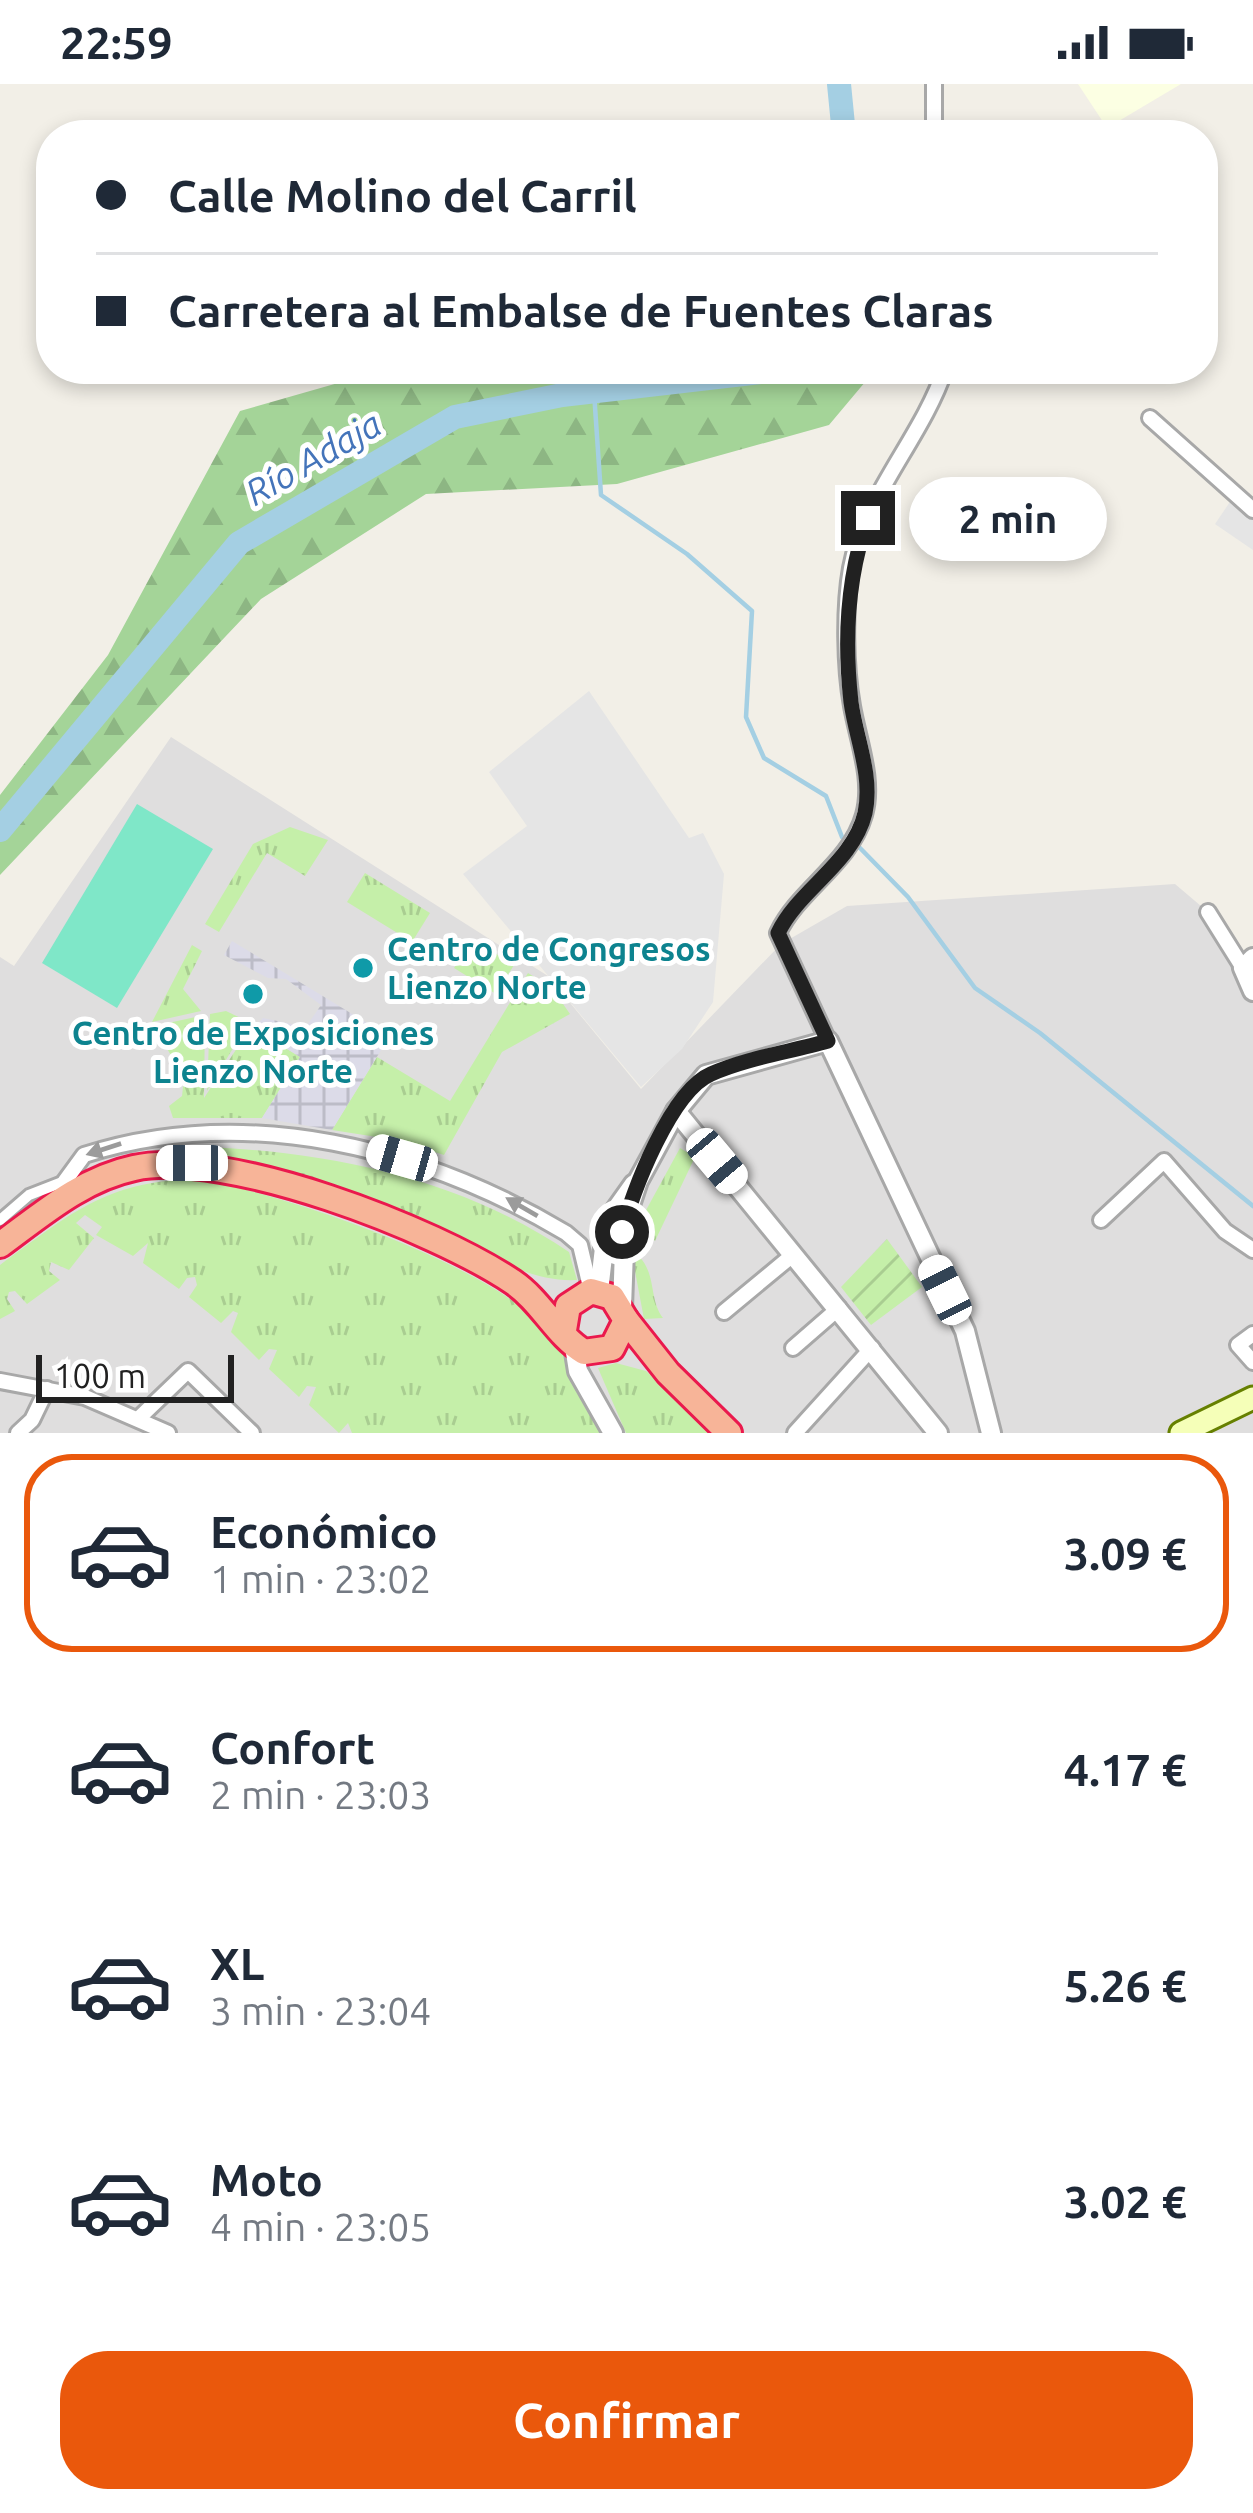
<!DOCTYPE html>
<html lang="es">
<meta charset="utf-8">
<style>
:root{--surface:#fff;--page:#f6f6f7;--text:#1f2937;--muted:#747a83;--line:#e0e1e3;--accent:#ea580c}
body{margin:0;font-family:Ubuntu,sans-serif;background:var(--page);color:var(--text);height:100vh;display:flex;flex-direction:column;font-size:45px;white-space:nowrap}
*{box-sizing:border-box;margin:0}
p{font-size:39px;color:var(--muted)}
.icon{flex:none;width:66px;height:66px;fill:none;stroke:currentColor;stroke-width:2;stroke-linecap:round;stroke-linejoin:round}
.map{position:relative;height:1349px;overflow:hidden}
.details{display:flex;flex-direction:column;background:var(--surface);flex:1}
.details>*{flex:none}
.top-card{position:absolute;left:36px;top:36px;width:1182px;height:264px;border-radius:48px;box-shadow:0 6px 18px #0003;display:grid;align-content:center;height:264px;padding:0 60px;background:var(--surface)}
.scale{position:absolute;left:36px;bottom:30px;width:198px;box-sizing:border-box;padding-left:12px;border:6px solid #212121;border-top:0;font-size:33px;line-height:42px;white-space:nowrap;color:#212121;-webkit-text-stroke:9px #fff;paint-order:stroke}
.end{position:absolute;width:54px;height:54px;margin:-27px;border:15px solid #212121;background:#fff;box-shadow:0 0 0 6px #fff}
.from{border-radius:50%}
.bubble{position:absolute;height:84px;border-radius:42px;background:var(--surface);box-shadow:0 6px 18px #0003;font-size:39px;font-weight:600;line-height:84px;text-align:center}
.car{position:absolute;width:36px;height:72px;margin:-36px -18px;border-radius:15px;box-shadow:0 0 9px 3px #0007;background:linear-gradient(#fff 24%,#345 0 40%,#fff 0 76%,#345 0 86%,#fff 0)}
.top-card b{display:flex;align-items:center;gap:42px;height:114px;font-size:45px}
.top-card b+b{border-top:3px solid var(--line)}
.top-card i{width:30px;height:30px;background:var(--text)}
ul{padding:21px 0 0;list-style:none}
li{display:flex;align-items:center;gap:36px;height:198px;margin:0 24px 18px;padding:0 36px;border:6px solid transparent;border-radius:48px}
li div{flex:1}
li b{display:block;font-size:45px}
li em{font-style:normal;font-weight:600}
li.current{border-color:var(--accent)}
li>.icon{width:108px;height:108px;stroke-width:1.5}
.primary-button{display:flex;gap:24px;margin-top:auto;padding:24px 60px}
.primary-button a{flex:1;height:138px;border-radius:48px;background:var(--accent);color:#fff;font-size:48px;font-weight:600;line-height:138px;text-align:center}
.status{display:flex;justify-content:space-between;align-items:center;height:84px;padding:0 60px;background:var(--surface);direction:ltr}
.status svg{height:33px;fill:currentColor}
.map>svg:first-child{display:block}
</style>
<div class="status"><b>22:59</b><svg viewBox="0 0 49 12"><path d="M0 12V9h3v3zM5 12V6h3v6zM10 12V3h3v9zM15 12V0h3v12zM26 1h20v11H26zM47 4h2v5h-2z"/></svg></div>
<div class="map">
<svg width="1253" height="1349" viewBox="0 0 1253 1349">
<defs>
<pattern id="grass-tufts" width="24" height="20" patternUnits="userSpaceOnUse" patternTransform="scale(3)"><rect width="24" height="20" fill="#c5efa9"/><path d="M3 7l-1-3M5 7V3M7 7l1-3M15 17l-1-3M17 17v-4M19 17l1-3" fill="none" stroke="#a9cd91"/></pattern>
<pattern id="forest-firs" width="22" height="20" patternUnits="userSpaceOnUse" patternTransform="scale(3)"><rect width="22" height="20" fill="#a4d498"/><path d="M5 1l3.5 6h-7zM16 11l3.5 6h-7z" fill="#8db683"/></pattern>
<pattern id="garden-furrows" width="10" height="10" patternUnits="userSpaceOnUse" patternTransform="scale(3)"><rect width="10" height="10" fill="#c5efa9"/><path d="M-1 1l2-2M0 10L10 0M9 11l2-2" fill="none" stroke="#a9cd91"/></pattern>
<pattern id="plaza-grid" width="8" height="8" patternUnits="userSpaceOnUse" patternTransform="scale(3)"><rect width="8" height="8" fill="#dcdbe8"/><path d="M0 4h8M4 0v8" fill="none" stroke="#bcbcc7"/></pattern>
</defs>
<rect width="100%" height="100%" fill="#f2efe7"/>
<path fill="#dfdede" d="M171 653 548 892 641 1005 781 860 847 822 1175 800 1208 828 1243 883 1253 874V1349H0V873L14 882Z"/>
<path fill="#fcffe3" d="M1078 0H1181L1107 44Z"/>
<g fill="url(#grass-tufts)">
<path d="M290 743 328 756 305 792 267 769 219 848 205 840 253 760Z"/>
<path d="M365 789 430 829 412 858 347 818Z"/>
<path d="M472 855 514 881 496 910 454 884Z"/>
<path d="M192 861 202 867 183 905 201 927 152 938Z"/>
<path d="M528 889 552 904 570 930 502 968 444 1071 396 1056 332 1046 377 973 450 1017Z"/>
<path d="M226 927 249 938 207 1007 210 930Z"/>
<path d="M205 931 204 1014 251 943 300 973 262 1034H173L169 1022 182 1012 184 994 154 942Z"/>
<path d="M204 1063C332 1068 461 1095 569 1168L577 1196C522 1199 471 1159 422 1138 345 1105 257 1072 173 1066Z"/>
<path d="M680 1064 695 1073 655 1157 639 1139Z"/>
<path d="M195 1095C281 1108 485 1179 544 1243 569 1272 585 1315 602 1349H352L348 1339 339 1349 309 1321 316 1303 307 1302 299 1313 269 1285 277 1266 269 1265 259 1276 231 1248 238 1229 233 1227 221 1239 189 1213 197 1201 195 1193 187 1194 179 1205 143 1179 148 1159 133 1172 96 1151 102 1143 85 1131 76 1139 94 1154 69 1186 51 1178 49 1187 60 1196 27 1220 15 1207 9 1208 7 1215 15 1227 0 1235V1181C69 1131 105 1097 195 1095Z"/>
<path d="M631 1166C659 1184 647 1213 663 1234L644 1235Z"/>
<path d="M616 1279 646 1287 713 1349H626L598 1284Z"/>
</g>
<path fill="url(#forest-firs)" d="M387 285H876L829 341 617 400 426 410 261 515 0 791V711L108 571 240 327Z"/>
<path fill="url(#garden-furrows)" d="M887 1155 922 1203 871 1241 841 1203Z"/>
<path fill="#7fe7c8" d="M137 720 213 765 117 924 42 879Z"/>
<g fill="#e5e5e5">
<path d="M1232 415 1253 431V466L1215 440Z"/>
<path d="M589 607 689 754 703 749 724 790 713 918 682 965 641 1003 463 790 527 742 489 688Z"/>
</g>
<path fill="url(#plaza-grid)" d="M232 857 372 942 369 948 386 958 332 1046 262 1034 300 973 254 944 263 934 306 943 321 921 286 895 268 894 224 871Z"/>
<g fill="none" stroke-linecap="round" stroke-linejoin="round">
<g stroke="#a4cfe3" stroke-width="4.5">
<path d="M594 308 601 411 687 470 752 527 746 633 764 674 826 712 842 753"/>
<path d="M860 764 908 813 975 904 1040 949 1253 1122"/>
</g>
<g stroke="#a4cfe3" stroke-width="24">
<path d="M839 0 844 51"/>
<path d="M0 746 239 459 455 333 562 311 788 285"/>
</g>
<g stroke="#a8a8a8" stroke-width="16">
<path id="pedestrian" d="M0 1136 29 1111 65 1097"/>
</g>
<g stroke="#a8a8a8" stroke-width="20">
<g id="minor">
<path d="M934 51V0"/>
<path d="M1150 334 1253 426"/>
<path d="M1208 828 1243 884"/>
<path d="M828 957 778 849C799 805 850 780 864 731 874 696 858 657 852 622 845 583 844 524 851 484 864 412 922 354 945 285"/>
<path d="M62 1113 65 1097 84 1071C247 1019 424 1064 566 1149L580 1161 591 1207"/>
<path d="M1101 1136 1164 1077 1225 1147 1253 1166"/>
<path d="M724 1228 794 1170"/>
<path d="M1253 1250 1238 1261 1253 1278"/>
<path d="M793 1264 839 1224"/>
<path d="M0 1297 85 1313 168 1349"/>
<path d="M139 1334 188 1287 252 1349"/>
<path d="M18 1349 32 1336 47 1305"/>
<path d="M795 1349 872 1264"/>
</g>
</g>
<g stroke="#a8a8a8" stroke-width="24">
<g id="tertiary">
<path d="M1253 874 1243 884 1253 907"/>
<path d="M676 1027 938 1349"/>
<path d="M599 1207 607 1138 634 1100"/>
<path d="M622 1224 625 1136 638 1097 676 1027 706 991 828 957 965 1247 991 1349"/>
<path d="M574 1262 578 1287 613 1349"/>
</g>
</g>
<g stroke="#668000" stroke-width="27">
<path id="secondary" d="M1181 1349 1253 1314"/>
</g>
<g stroke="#ea194d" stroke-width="30">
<g id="trunk">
<path d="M0 1161C41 1131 82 1095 134 1084 226 1064 434 1145 513 1198 541 1217 557 1252 584 1268L612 1264 626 1236 612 1213 591 1207 568 1222 564 1246"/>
<path d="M626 1236 668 1289 729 1349"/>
</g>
</g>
<use href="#pedestrian" stroke="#fff" stroke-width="10"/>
<use href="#minor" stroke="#fff" stroke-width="14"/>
<use href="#tertiary" stroke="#fff" stroke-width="18"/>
<use href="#secondary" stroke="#f5ffb8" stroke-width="21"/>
<use href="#trunk" stroke="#f7b498" stroke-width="24"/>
</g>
<defs><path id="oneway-solid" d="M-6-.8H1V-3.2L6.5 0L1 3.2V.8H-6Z" transform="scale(3)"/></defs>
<g fill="#9b9b9b">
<use href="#oneway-solid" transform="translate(104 1065) rotate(162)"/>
<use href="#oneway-solid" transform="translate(522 1123) rotate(-150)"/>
</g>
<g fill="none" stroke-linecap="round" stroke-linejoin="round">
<path stroke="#212121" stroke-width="15" d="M622 1148C632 1108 671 1007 711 990 747 974 790 968 828 957L778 849C799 805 853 779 865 729 873 691 856 655 851 618 844 556 847 493 868 434"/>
</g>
<g fill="#0f9aa8" stroke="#fff" stroke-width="4.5">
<circle cx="363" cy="884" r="12"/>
<circle cx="253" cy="910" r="12"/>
</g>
<g text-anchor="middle" stroke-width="10" stroke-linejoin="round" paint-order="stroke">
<g font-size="33" font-weight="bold" fill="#0d838f" stroke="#fff" text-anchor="start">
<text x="387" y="877">Centro de Congresos<tspan x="387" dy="38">Lienzo Norte</tspan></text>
<text x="253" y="961" text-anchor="middle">Centro de Exposiciones<tspan x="253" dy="38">Lienzo Norte</tspan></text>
</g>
<g font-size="36" font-style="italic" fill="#4474ba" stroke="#fff">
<text transform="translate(313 374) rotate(-30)" y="13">Río Adaja</text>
</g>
</g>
</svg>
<div class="scale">100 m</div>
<i class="end from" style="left:622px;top:1148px"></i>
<i class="end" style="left:868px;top:434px"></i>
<div class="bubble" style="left:909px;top:393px;width:198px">2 min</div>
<i class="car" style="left:402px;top:1074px;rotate:286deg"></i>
<i class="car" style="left:717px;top:1077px;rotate:140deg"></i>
<i class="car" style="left:192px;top:1079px;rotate:270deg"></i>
<i class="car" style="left:945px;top:1206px;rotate:334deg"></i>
<div class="top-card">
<b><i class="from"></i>Calle Molino del Carril</b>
<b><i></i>Carretera al Embalse de Fuentes Claras</b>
</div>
</div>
<section class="details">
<ul>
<li class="current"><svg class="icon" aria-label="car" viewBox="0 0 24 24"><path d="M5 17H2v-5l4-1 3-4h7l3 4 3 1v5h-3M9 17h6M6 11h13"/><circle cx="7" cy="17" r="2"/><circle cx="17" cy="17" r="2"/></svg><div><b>Económico</b><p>1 min · 23:02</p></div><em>3.09 €</em></li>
<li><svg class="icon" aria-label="car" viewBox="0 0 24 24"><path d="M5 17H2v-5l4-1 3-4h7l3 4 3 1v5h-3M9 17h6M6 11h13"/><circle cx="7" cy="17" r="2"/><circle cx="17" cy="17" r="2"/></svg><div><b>Confort</b><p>2 min · 23:03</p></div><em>4.17 €</em></li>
<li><svg class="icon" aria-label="car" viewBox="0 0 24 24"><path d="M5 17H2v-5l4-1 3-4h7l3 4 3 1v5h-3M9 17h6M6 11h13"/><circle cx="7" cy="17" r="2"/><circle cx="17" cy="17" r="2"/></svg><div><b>XL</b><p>3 min · 23:04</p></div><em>5.26 €</em></li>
<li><svg class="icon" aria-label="car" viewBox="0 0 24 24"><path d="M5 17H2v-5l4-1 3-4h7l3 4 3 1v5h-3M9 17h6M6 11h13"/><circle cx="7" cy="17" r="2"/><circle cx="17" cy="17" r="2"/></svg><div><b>Moto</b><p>4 min · 23:05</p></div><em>3.02 €</em></li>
</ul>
<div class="primary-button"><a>Confirmar</a></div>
</section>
